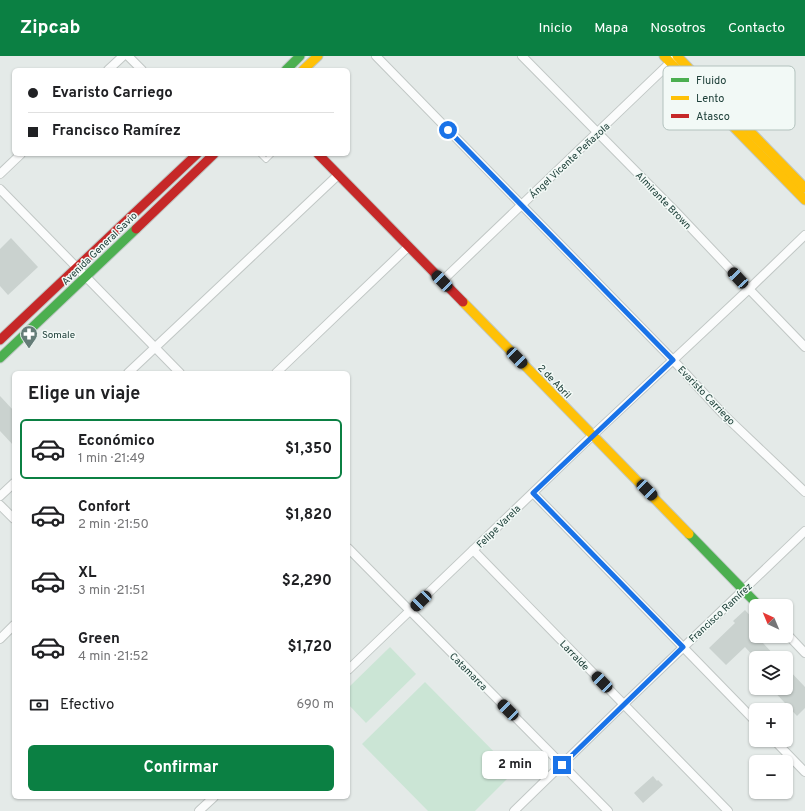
<!DOCTYPE html>
<html lang="es">
<meta charset="utf-8">
<style>
:root{--surface:#fff;--page:#f2f2f2;--text:#202124;--muted:#757577;--line:#e0e0e0;--accent:#0b8043}
body{margin:0;font-family:Overpass,sans-serif;background:var(--page);color:var(--text);height:100vh;display:flex;flex-direction:column;font-size:15px;white-space:nowrap}
*{box-sizing:border-box;margin:0}
p{font-size:13px;color:var(--muted)}
.icon{flex:none;width:22px;height:22px;fill:none;stroke:currentColor;stroke-width:2;stroke-linecap:round;stroke-linejoin:round}
.map{position:relative;flex:1;overflow:hidden}
.side{position:absolute;left:12px;top:315px;width:338px;height:428px;display:flex;flex-direction:column;background:var(--surface);border-radius:6px;box-shadow:0 1px 3px #0004}
.side>*{flex:none}
.banner{position:absolute;left:12px;top:12px;width:338px;height:88px;border-radius:6px;box-shadow:0 1px 3px #0004;display:grid;align-content:center;height:88px;padding:0 16px;background:var(--surface)}
.needle{width:26px;rotate:316deg}
.controls{position:absolute;left:749px;top:543px;display:grid;gap:8px}
.controls a{display:grid;place-items:center;width:44px;height:44px;border-radius:6px;background:var(--surface);box-shadow:0 1px 3px #0004;font-size:20px}
.end{position:absolute;width:18px;height:18px;margin:-9px;border:5px solid #1a73e8;background:#fff;box-shadow:0 0 0 2px #fff}
.from{border-radius:50%}
.bubble{position:absolute;height:28px;border-radius:6px;background:var(--surface);box-shadow:0 1px 3px #0004;font-size:13px;font-weight:700;line-height:28px;text-align:center}
.car{position:absolute;width:12px;height:24px;margin:-12px -6px;border-radius:5px;box-shadow:0 0 3px 1px #0007;background:linear-gradient(#222 24%,#8ab4d8 0 40%,#222 0 76%,#8ab4d8 0 86%,#222 0)}
.banner b{display:flex;align-items:center;gap:14px;height:38px;font-size:15px}
.banner b+b{border-top:1px solid var(--line)}
.banner i{width:10px;height:10px;background:var(--text)}
ul{padding:0;list-style:none}
li{display:flex;align-items:center;gap:12px;height:60px;margin:0 8px 6px;padding:0 8px;border:2px solid transparent;border-radius:6px}
li div{flex:1}
li b{display:block;font-size:15px}
li em{font-style:normal;font-weight:700}
li.active{border-color:var(--accent)}
li>.icon{width:36px;height:36px;stroke-width:1.5}
h2{padding:0 16px;font-size:18px;line-height:48px}
.pay{display:flex;align-items:center;gap:10px;height:44px;padding:0 16px;font-size:15px}
.pay p{margin-inline-start:auto}
.action{display:flex;gap:8px;margin-top:auto;padding:8px 16px}
.action a{flex:1;height:46px;border-radius:6px;background:var(--accent);color:#fff;font-size:16px;font-weight:700;line-height:46px;text-align:center}
header{display:flex;align-items:center;gap:24px;box-sizing:border-box;height:56px;padding:0 20px;background:var(--accent);color:#fff}
header strong{font-size:19px}
nav{display:flex;gap:22px;margin-inline-start:auto;font-size:14px}
.map>svg:first-child{display:block}
</style>
<header>
<strong>Zipcab</strong>
<nav><a>Inicio</a><a>Mapa</a><a>Nosotros</a><a>Contacto</a></nav>
</header>
<div class="map">
<svg width="805" height="755" viewBox="0 0 805 755">
<rect width="100%" height="100%" fill="#e4eae8"/>
<g fill="#cbe5d5">
<path d="M390 591 416 618 366 667 348 648V632Z"/>
<path d="M425 626 514 716 475 755H428L362 688Z"/>
</g>
<g fill="#cad2cf">
<path d="M11 182 38 211 8 239 0 230V193Z"/>
<path d="M0 340 14 355V390L0 375Z"/>
<path d="M745 554 756 566V580H769L763 587 777 602H755L745 591 726 609 709 592 735 567 733 565Z"/>
<path d="M786 611 805 631V652L797 660 771 632H786Z"/>
<path d="M653 720 657 725 658 724 663 729 643 747 634 737Z"/>
</g>
<g fill="none" stroke-linecap="round" stroke-linejoin="round">
<g stroke="#c1c7c5" stroke-width="6">
<path id="lane" d="M260 98 266 104 272 98"/>
</g>
<g stroke="#c1c7c5" stroke-width="10">
<g id="street">
<path d="M128 0 142 14"/>
<path d="M376 0 673 304 723 358 805 436"/>
<path d="M522 0 677 157 749 233 805 291"/>
<path d="M108 14 123 0"/>
<path d="M0 118 21 98"/>
<path d="M0 133 180 317"/>
<path d="M442 225 674 3"/>
<path d="M128 317 338 119"/>
<path d="M276 317 408 191"/>
<path d="M533 437 756 666"/>
<path d="M0 440 14 427"/>
<path d="M0 449 14 463"/>
<path d="M348 492 608 755"/>
<path d="M473 494 728 755"/>
<path d="M786 577 805 597"/>
<path d="M0 583 14 569"/>
<path d="M348 614 593 379 749 233 805 179"/>
<path d="M774 684 805 716"/>
<path d="M199 755 214 741"/>
<path d="M514 755 624 648 805 475"/>
</g>
</g>
<g stroke="#bfc8c5" stroke-width="11">
<g id="fast">
<path d="M286 14 300 0"/>
<path d="M0 302 136 173"/>
<path d="M689 478 759 550"/>
</g>
</g>
<g stroke="#bfc8c5" stroke-width="11">
<g id="slow">
<path d="M664 0 805 144"/>
<path d="M677 0 805 132"/>
<path d="M303 14 318 0"/>
<path d="M463 246 689 478"/>
</g>
</g>
<g stroke="#bfc8c5" stroke-width="11">
<g id="jam">
<path d="M318 98 463 246"/>
<path d="M136 173 214 98"/>
<path d="M0 284 197 98"/>
</g>
</g>
<use href="#lane" stroke="#fbfcfc" stroke-width="4"/>
<use href="#street" stroke="#fbfcfc" stroke-width="8"/>
<use href="#fast" stroke="#4caf50" stroke-width="9"/>
<use href="#slow" stroke="#ffc107" stroke-width="9"/>
<use href="#jam" stroke="#c62828" stroke-width="9"/>
</g>
<g fill="none" stroke-linecap="round" stroke-linejoin="round">
<path stroke="#1a73e8" stroke-width="5" d="M448 74 673 304 533 437 683 591 562 709"/>
</g>
<defs>
<g id="pharmacy-pin" transform="scale(0.9)"><path d="M0 17L-7.5 6A9.5 9.5 0 1 1 7.5 6Z" fill="#647c77" stroke="#f2f9f6"/><path d="M-2-6h4v4h4v4h-4v4h-4v-4h-4v-4h4Z" fill="#fff"/></g>
</defs>
<g fill-rule="evenodd">
<use href="#pharmacy-pin" x="29" y="278"/>
</g>
<g text-anchor="middle" stroke-width="3" stroke-linejoin="round" paint-order="stroke">
<g font-size="10" fill="#1f403a" stroke="#f2f9f6">
<text transform="translate(569 104) rotate(-43)" y="4">Ángel Vicente Peñazola</text>
<text transform="translate(664 144) rotate(46)" y="4">Almirante Brown</text>
<text transform="translate(99 192) rotate(-44)" y="4">Avenida General Savio</text>
<text transform="translate(555 325) rotate(46)" y="4">2 de Abril</text>
<text transform="translate(707 339) rotate(46)" y="4">Evaristo Carriego</text>
<text transform="translate(498 470) rotate(-44)" y="4">Felipe Varela</text>
<text transform="translate(720 556) rotate(-43)" y="4">Francisco Ramírez</text>
<text transform="translate(575 599) rotate(46)" y="4">Larralde</text>
<text transform="translate(469 615) rotate(45)" y="4">Catamarca</text>
</g>
<g font-size="10" fill="#1f403a" stroke="#f2f9f6" text-anchor="start">
<text x="42" y="282">Somale</text>
</g>
</g>
<rect x="663" y="10" width="132" height="64" rx="6" fill="#f2f9f6" stroke="#b3c2be" stroke-width="1"/>
<rect x="671" y="22" width="18" height="4" fill="#4caf50"/>
<rect x="671" y="40" width="18" height="4" fill="#ffc107"/>
<rect x="671" y="58" width="18" height="4" fill="#c62828"/>
<g font-size="11" fill="#1f403a">
<text x="696" y="28">Fluido</text>
<text x="696" y="46">Lento</text>
<text x="696" y="64">Atasco</text>
</g>
</svg>
<div class="controls">
<a><svg class="needle" viewBox="-14 -14 28 28"><path d="M0-13l5 13h-10z" fill="#e53935"/><path d="M0 13l5-13h-10z" fill="#757577"/></svg></a>
<a><svg class="icon" aria-label="layers" viewBox="0 0 24 24"><path d="M12 4l9 5-9 5-9-5zM3 14l9 5 9-5"/></svg></a>
<a>+</a>
<a>−</a>
</div>
<i class="end from" style="left:448px;top:74px"></i>
<i class="end" style="left:562px;top:709px"></i>
<div class="bubble" style="left:482px;top:695px;width:66px">2 min</div>
<i class="car" style="left:738px;top:222px;rotate:317deg"></i>
<i class="car" style="left:442px;top:225px;rotate:316deg"></i>
<i class="car" style="left:517px;top:302px;rotate:136deg"></i>
<i class="car" style="left:647px;top:434px;rotate:136deg"></i>
<i class="car" style="left:421px;top:545px;rotate:226deg"></i>
<i class="car" style="left:602px;top:626px;rotate:316deg"></i>
<i class="car" style="left:508px;top:654px;rotate:315deg"></i>
<div class="banner">
<b><i class="from"></i>Evaristo Carriego</b>
<b><i></i>Francisco Ramírez</b>
</div>
<section class="side">
<h2>Elige un viaje</h2>
<ul>
<li class="active"><svg class="icon" aria-label="car" viewBox="0 0 24 24"><path d="M5 17H2v-5l4-1 3-4h7l3 4 3 1v5h-3M9 17h6M6 11h13"/><circle cx="7" cy="17" r="2"/><circle cx="17" cy="17" r="2"/></svg><div><b>Económico</b><p>1 min · 21:49</p></div><em>$1,350</em></li>
<li><svg class="icon" aria-label="car" viewBox="0 0 24 24"><path d="M5 17H2v-5l4-1 3-4h7l3 4 3 1v5h-3M9 17h6M6 11h13"/><circle cx="7" cy="17" r="2"/><circle cx="17" cy="17" r="2"/></svg><div><b>Confort</b><p>2 min · 21:50</p></div><em>$1,820</em></li>
<li><svg class="icon" aria-label="car" viewBox="0 0 24 24"><path d="M5 17H2v-5l4-1 3-4h7l3 4 3 1v5h-3M9 17h6M6 11h13"/><circle cx="7" cy="17" r="2"/><circle cx="17" cy="17" r="2"/></svg><div><b>XL</b><p>3 min · 21:51</p></div><em>$2,290</em></li>
<li><svg class="icon" aria-label="car" viewBox="0 0 24 24"><path d="M5 17H2v-5l4-1 3-4h7l3 4 3 1v5h-3M9 17h6M6 11h13"/><circle cx="7" cy="17" r="2"/><circle cx="17" cy="17" r="2"/></svg><div><b>Green</b><p>4 min · 21:52</p></div><em>$1,720</em></li>
</ul>
<div class="pay"><svg class="icon" aria-label="cash" viewBox="0 0 24 24"><path d="M3 7h18v10H3z"/><circle cx="12" cy="12" r="2"/></svg>Efectivo<p>690 m</p></div>
<div class="action"><a>Confirmar</a></div>
</section>
</div>
